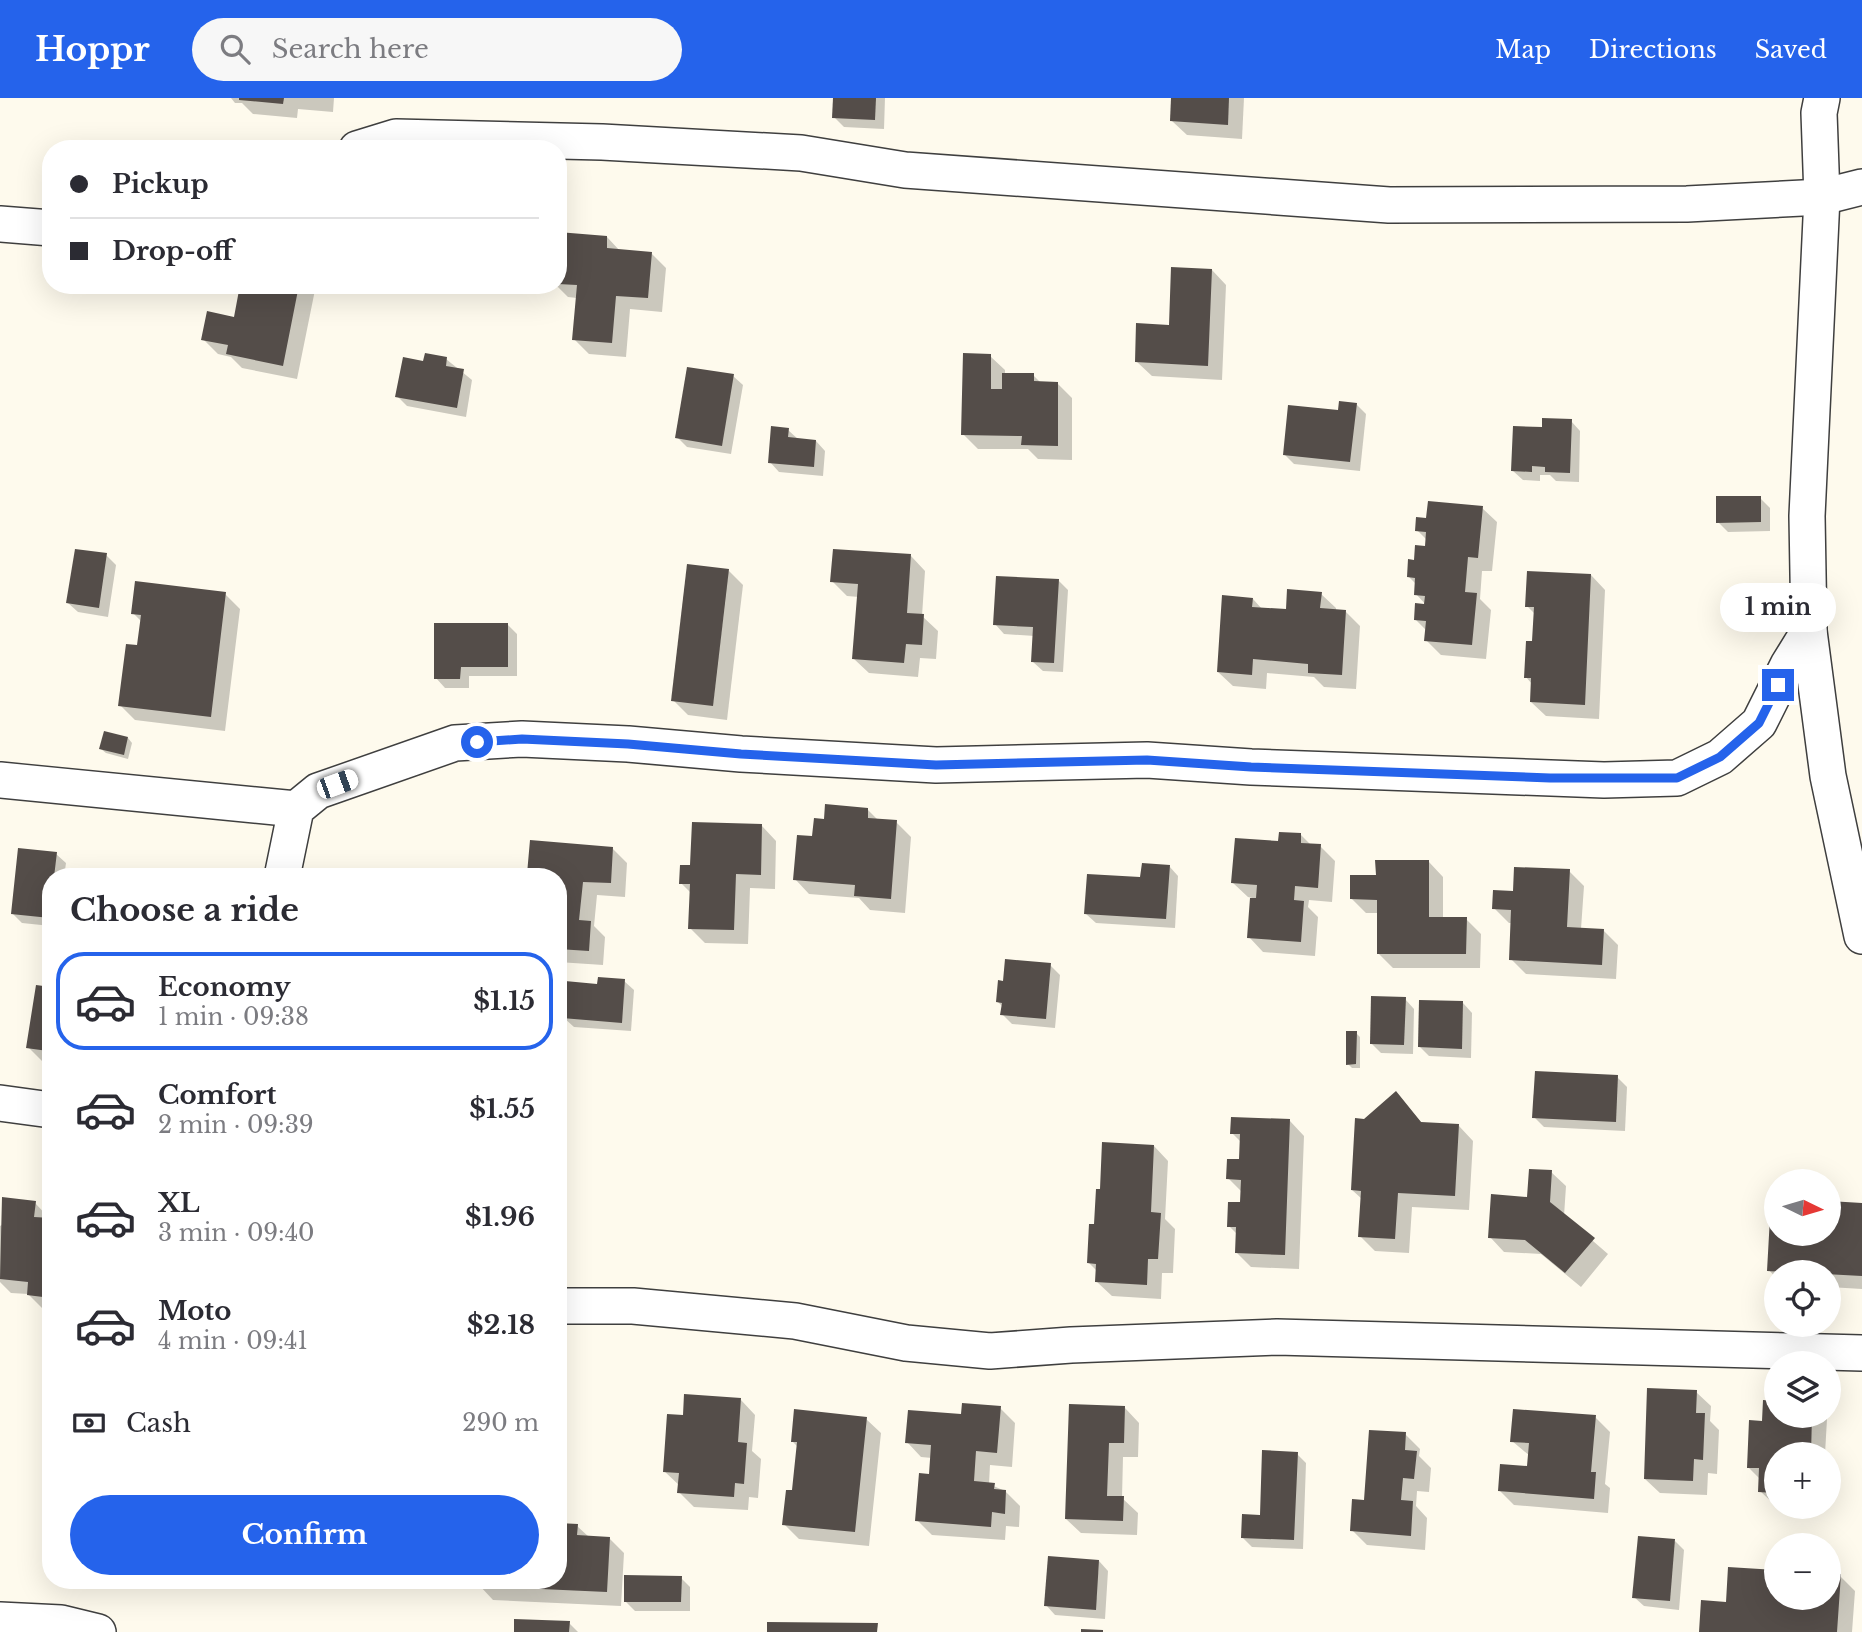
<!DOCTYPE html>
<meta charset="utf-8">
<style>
:root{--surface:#fff;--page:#f7f7f7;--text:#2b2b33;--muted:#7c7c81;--line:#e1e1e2;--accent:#2563eb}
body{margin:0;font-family:"Libre Baskerville",serif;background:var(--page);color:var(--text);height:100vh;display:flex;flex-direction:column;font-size:26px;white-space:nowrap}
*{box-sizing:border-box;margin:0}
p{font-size:23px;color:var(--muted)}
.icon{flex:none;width:38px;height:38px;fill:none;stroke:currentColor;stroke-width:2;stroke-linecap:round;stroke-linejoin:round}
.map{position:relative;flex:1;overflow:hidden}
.drawer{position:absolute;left:42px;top:770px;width:525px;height:721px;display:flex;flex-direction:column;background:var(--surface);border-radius:28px;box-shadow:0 7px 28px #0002}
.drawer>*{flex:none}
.hud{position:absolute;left:42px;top:42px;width:525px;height:154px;border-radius:28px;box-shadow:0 7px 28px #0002;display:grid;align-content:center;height:154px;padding:0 28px;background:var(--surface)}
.needle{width:46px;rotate:95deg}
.controls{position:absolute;left:1764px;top:1071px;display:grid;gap:14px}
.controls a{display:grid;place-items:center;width:77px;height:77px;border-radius:50%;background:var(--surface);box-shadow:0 7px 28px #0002;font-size:35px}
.end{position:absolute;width:32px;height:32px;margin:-16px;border:9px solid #2563eb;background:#fff;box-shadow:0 0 0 4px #fff}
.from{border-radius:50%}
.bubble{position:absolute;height:49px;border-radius:24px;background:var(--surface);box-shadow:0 7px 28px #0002;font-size:23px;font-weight:800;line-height:49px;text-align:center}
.car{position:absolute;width:21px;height:42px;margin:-21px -10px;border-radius:9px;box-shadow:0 0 5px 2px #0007;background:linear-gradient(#fff 24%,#345 0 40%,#fff 0 76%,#345 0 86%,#fff 0)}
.hud b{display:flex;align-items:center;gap:24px;height:66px;font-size:26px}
.hud b+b{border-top:2px solid var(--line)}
.hud i{width:18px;height:18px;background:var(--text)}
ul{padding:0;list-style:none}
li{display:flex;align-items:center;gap:21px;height:98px;margin:0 14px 10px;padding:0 14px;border:4px solid transparent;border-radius:28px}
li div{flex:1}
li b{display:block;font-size:26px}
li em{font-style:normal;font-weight:800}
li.on{border-color:var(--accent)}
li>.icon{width:63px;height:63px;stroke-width:1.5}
h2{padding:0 28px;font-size:32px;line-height:84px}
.pay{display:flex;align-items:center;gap:18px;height:77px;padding:0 28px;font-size:26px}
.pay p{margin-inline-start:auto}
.action{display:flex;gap:14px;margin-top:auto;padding:14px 28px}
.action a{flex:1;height:80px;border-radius:42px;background:var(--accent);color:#fff;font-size:28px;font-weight:800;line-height:80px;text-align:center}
header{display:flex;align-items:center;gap:42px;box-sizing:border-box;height:98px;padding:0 35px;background:var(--accent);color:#fff}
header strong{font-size:33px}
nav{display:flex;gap:38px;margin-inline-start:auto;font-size:24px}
.search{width:490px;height:63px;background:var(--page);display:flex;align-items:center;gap:18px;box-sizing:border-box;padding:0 24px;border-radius:38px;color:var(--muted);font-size:26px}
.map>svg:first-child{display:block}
</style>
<header>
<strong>Hoppr</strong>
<div class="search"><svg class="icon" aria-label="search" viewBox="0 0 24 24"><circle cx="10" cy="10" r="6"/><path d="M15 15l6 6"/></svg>Search here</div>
<nav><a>Map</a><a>Directions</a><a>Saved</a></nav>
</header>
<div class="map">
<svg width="1862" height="1534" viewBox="0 0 1862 1534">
<rect width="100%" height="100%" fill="#fefaed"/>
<g fill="#0003">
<path d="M231 0H334L333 14 298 11 297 20 253 16 242 5H235Z"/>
<path d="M835 0H885L884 31 844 29 834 19Z"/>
<path d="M1173 0H1244L1242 41 1187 37 1172 23Z"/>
<path d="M558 136 607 139 620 153 651 155 666 170 662 214 630 211 626 259 589 256 574 241 577 200 568 199 556 187H558Z"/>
<path d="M1212 172 1226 187 1222 282 1152 278 1137 264 1170 228Z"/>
<path d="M242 187H316L297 281 242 270 231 259 218 256 203 241 235 221Z"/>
<path d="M990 258 1005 272V276L1033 277 1041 285H1057L1072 300V362L1038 361 1028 351H978L963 336Z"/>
<path d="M446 261 472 282 466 319 407 308 397 298Z"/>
<path d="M733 278 743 287 731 356 687 349 677 339Z"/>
<path d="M1356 306 1366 316 1360 373 1294 366 1285 357 1340 314Z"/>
<path d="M1571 323 1580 333 1579 384 1556 383 1550 377H1540V383L1523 382 1513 373 1544 330Z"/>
<path d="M788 332 799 342 816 343 825 353 823 378 779 374 770 364Z"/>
<path d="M1760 400 1770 410V433L1728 434 1718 424Z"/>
<path d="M1482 410 1497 424 1492 473H1482L1480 501 1491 512 1486 561 1441 557 1426 542 1427 533 1415 521 1427 508 1416 496V486L1409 479 1416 464 1426 450 1427 442 1417 432 1428 422Z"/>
<path d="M106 457 116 467 108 519 78 514 68 505Z"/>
<path d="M911 458 925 473 922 518 938 533 936 561 920 560 918 579 869 575 854 561 859 499 847 498 832 483Z"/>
<path d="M728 472 743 487 727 622 688 617 673 602Z"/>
<path d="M1591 477 1605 492 1599 621 1546 618 1531 604 1532 586 1526 579 1534 545 1536 517 1527 508Z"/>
<path d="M1058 482 1068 492 1063 574 1043 573 1033 564 1035 538 1004 536 995 526Z"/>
<path d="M225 496 240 511 225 633 135 622 120 607 139 549 142 524 133 515Z"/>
<path d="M1321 496 1336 510V513L1346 514 1360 528 1356 591 1324 589 1314 579 1267 575 1266 591 1233 588 1218 574 1253 501 1262 511 1288 513Z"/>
<path d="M507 526 517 536V578H469V590H445L436 580Z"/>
<path d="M128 640 132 645 128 661 106 655 101 651Z"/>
<path d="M868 712 878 722 896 724 911 739 905 815 870 812 859 800 809 796 795 781 826 722Z"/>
<path d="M762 728 776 743 775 791 750 790 748 846 705 845 690 830 691 795 681 785 692 769Z"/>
<path d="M1301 737 1311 747 1320 748 1335 763 1332 804 1309 802 1308 809 1318 819 1315 858 1263 854 1249 839 1252 800 1248 799 1233 785 1279 745Z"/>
<path d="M612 750 627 765 625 799 597 797 594 828 605 839 603 867 558 864V779H533L529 775Z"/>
<path d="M56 756 66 765 64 779H51V828L22 825 13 816Z"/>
<path d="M1429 764 1443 779V821H1466L1481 836 1480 870H1393L1378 855V815H1366L1351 800 1377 779Z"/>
<path d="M1169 768 1178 778 1175 830 1096 825 1086 816 1142 781Z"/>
<path d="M1569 773 1584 788 1581 831 1603 832 1618 847 1616 881 1526 876 1511 861 1513 825H1509L1494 810 1514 795Z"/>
<path d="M1050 867 1060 877 1055 930 1012 926 1002 916 1003 909 998 904 1005 884Z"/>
<path d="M624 883 634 892 631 933 574 929 564 920 599 888Z"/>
<path d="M51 891V965L43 964 28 949Z"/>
<path d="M1405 901 1414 911 1413 956 1381 955 1371 945Z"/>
<path d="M1463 905 1472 915 1471 960 1429 958 1420 949Z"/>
<path d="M1356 935 1360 939V970H1352L1348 966Z"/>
<path d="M1617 979 1627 989 1625 1033 1544 1029 1534 1019Z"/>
<path d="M1396 996 1423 1026 1459 1028 1473 1043 1469 1112 1412 1109 1409 1155 1375 1153 1360 1138 1362 1101 1352 1092 1365 1023Z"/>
<path d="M1290 1023 1304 1038 1299 1171 1251 1169 1237 1155 1238 1137 1229 1128 1242 1106V1094L1228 1080 1241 1063V1044L1232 1035Z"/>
<path d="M1154 1048 1168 1063 1165 1121 1175 1131 1173 1175H1162L1161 1201 1112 1198 1097 1184V1173L1089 1165 1101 1093Z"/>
<path d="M1551 1074 1566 1088 1564 1118 1608 1156 1581 1189 1541 1156 1504 1154 1490 1139 1528 1101Z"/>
<path d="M1772 1102 1776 1103V1136H1829V1105L1862 1107V1191L1829 1189V1174H1776V1180L1769 1172Z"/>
<path d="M35 1105 51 1122V1212H44L28 1196 11 1195 0 1184V1128Z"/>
<path d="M1696 1294 1711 1308 1710 1323 1719 1332 1717 1376 1708 1375 1707 1397 1660 1395 1645 1381Z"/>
<path d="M741 1302 755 1317 752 1353 761 1361 758 1400 749 1399 748 1412 694 1409 679 1394 680 1388 664 1373 684 1319Z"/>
<path d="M1765 1304H1776V1318H1824L1827 1321 1825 1356H1776V1408L1760 1393 1761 1382 1748 1369 1764 1325Z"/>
<path d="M1000 1310 1015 1325 1012 1369 990 1367 989 1386 1005 1393 1020 1408 1019 1429 1006 1428 1005 1442 932 1437 917 1422 931 1378 932 1360 921 1359 907 1344 963 1318Z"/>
<path d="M1125 1310 1139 1325 1138 1359H1123L1122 1400 1138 1415 1137 1437 1081 1435 1066 1421Z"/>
<path d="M1595 1319 1610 1334 1605 1386 1610 1390 1608 1415 1514 1407 1499 1392 1529 1370 1530 1358 1512 1343Z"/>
<path d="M866 1321 881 1335 869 1448 799 1441 784 1426 794 1394 798 1349 792 1343Z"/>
<path d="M1405 1336 1420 1351 1419 1358 1431 1370 1429 1394 1417 1393 1416 1408 1427 1420 1425 1452 1367 1447 1352 1432 1366 1403Z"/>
<path d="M1297 1356 1306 1365 1303 1451 1252 1449 1242 1439 1262 1419Z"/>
<path d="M577 1428 589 1439 609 1440 624 1455 621 1508 493 1502 479 1487 558 1482Z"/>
<path d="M1675 1443 1684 1452 1679 1512 1644 1508 1634 1499Z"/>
<path d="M1099 1463 1108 1473 1105 1521 1055 1517 1046 1507Z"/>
<path d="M1730 1471 1776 1474V1500H1829V1477L1840 1478 1855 1493 1852 1534H1700L1728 1506Z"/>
<path d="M681 1480 690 1489V1513H635L625 1503Z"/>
<path d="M254 1482H339L338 1491 260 1488Z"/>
<path d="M569 1525 578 1534H516Z"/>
</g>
<g fill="#544d49">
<path d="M239 0H284L283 6 239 2Z"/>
<path d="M833 0H876L875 22 832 20Z"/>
<path d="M1171 0H1229L1228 27 1170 23Z"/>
<path d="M558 134 607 138V150L652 154 648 200 616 198 612 245 572 242 577 187 558 186Z"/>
<path d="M1171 169 1212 171 1208 268 1135 264 1136 225 1169 227Z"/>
<path d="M240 187H299L283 268 226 256 228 247 201 242 207 213 234 219Z"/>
<path d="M425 255 447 259 446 268 464 271 457 310 395 299 403 259 423 263Z"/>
<path d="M963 255 991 256V291H1002V275H1034V283L1058 284V348L1021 347 1022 338 961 337Z"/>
<path d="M687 269 734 276 722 348 675 340Z"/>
<path d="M1339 303 1357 305 1350 364 1283 357 1288 307 1338 312Z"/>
<path d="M1542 320 1572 321 1570 375 1545 374V369L1532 368V374L1511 373 1513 328 1542 329Z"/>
<path d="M771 328 789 330 788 339 816 342 814 369 768 365Z"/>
<path d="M1716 398H1761V424L1716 425Z"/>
<path d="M1428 403 1483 408 1478 460 1468 459 1465 494 1477 495 1472 547 1424 543 1426 523 1414 522 1415 505 1424 506 1425 498 1414 497 1415 480 1407 479 1408 461 1414 462 1415 447 1425 448 1426 434 1415 433 1416 419 1426 420Z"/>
<path d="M75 451 107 455 99 510 66 505Z"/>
<path d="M833 451 911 456 907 515 924 516 922 547 906 546 904 565 852 561 858 486 830 484Z"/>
<path d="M687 466 729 471 713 608 671 603Z"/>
<path d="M1527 473 1591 476 1585 607 1530 604 1531 580H1524L1526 543H1532L1534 509H1525Z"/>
<path d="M996 478 1059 481 1054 565 1031 564 1033 529 993 527Z"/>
<path d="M135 483 226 494 211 619 118 608 126 546 137 547 141 517 131 516Z"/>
<path d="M1287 491 1322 494 1320 510 1346 512 1342 577 1308 575V566L1253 561 1252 577 1217 574 1222 497 1253 500 1252 509 1286 511Z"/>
<path d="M434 525H508V569H461L460 581H434Z"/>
<path d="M104 633 128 639 124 657 99 651Z"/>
<path d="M825 706 868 710V720L897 722 891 801 854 798 855 787 793 782 797 737 812 738 814 720 824 721Z"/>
<path d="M692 724 762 726 761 777 736 776 734 832 688 831 690 786H679L680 767H690Z"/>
<path d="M1279 734 1301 735V745L1321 746 1318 790 1295 788 1294 802 1304 803 1301 844 1247 840 1250 800H1256L1257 787 1231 785 1235 740 1278 743Z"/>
<path d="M530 742 613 749 611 785 583 784 579 822 591 823 589 853 558 851V779H533V776H527Z"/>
<path d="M18 750 57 754 54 779H51L50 820 11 816Z"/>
<path d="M1375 762H1429V819H1467L1466 856H1377V802L1350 801V777H1376Z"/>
<path d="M1142 765 1170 767 1166 821 1084 816 1087 776 1140 779Z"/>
<path d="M1514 769 1570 771 1567 829 1604 831 1602 867 1509 862 1511 812 1492 811 1493 792 1513 793Z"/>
<path d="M1005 861 1051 865 1046 921 1000 917 1002 905 996 904 998 882 1003 883Z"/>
<path d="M598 879 625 881 622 925 562 920 565 883 597 886Z"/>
<path d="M36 887 51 889V961L47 960 48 953 26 950Z"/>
<path d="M1371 898 1406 899 1404 947 1370 946Z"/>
<path d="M1419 902 1463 903 1462 951 1418 949Z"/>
<path d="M1346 933H1357L1356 966 1346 967Z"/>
<path d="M1535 973 1618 977 1616 1024 1532 1020Z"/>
<path d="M1396 993 1421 1024 1459 1026 1455 1098 1398 1095 1395 1141 1358 1139 1361 1093 1351 1092 1355 1020 1364 1021Z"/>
<path d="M1231 1019 1290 1021 1285 1157 1235 1155 1236 1129H1227L1228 1104H1240L1241 1082 1226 1081 1227 1061H1239L1240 1036H1230Z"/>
<path d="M1102 1044 1154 1047 1151 1114 1161 1115 1158 1161H1148L1147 1187 1095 1184 1096 1166 1087 1165 1089 1126H1094L1096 1091H1100Z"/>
<path d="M1529 1071 1552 1072 1550 1104 1595 1140 1565 1175 1525 1142 1488 1140 1491 1096 1527 1099Z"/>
<path d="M2 1099 36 1103 34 1119 51 1120V1200L27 1197 28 1184 0 1181Z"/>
<path d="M1771 1101H1776V1136H1829V1103L1862 1105V1178L1767 1173Z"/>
<path d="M1647 1290 1697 1292 1696 1315H1705L1703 1362 1694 1361 1693 1383 1644 1381Z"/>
<path d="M684 1296 741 1300 738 1344 747 1345 744 1386 735 1385 734 1399 677 1395 679 1375 663 1374 667 1316 683 1317Z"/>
<path d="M1763 1302 1776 1303V1318H1812L1811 1356H1776V1395L1758 1394 1759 1370H1747L1749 1322 1762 1323Z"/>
<path d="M962 1305 1001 1308 997 1355 976 1353 974 1383 995 1385 994 1391 1006 1392 1005 1416 992 1414 991 1429 915 1423 919 1375 929 1376 931 1347 905 1345 908 1312 961 1316Z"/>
<path d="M1069 1306 1125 1308 1124 1345H1109L1107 1398H1124L1123 1423 1065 1421Z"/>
<path d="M794 1311 867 1319 855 1434 782 1427 786 1392H792L797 1344H791Z"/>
<path d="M1513 1311 1596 1317 1591 1374H1596L1594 1401 1498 1393 1500 1366 1527 1368 1529 1345 1510 1344Z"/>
<path d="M1369 1332 1406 1334 1405 1352 1417 1353 1414 1381 1403 1380 1401 1402 1413 1403 1411 1438 1350 1433 1352 1401 1364 1402Z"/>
<path d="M1262 1352 1298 1354 1294 1442 1241 1440 1242 1416 1260 1417Z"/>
<path d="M558 1425 578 1426 577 1437 610 1439 607 1494 477 1488V1482H558Z"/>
<path d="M1638 1438 1675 1441 1670 1503 1632 1500Z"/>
<path d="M1048 1458 1099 1462 1096 1512 1044 1508Z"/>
<path d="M1728 1469 1776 1472V1500H1829V1476H1841L1837 1534H1699L1701 1502 1726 1504Z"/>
<path d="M624 1477 682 1478 681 1504H624Z"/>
<path d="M514 1521 570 1523 569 1534H514Z"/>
<path d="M767 1524 878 1525 877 1534H767Z"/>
<path d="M1081 1531 1103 1532V1534H1081Z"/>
</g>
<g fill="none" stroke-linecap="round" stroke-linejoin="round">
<g stroke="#3f3f3f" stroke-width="38">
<g id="minor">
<path d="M1822 0 1819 15 1822 99 1807 418 1809 533 1828 678 1862 838"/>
<path d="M357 51 396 39 602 44 801 55 905 72 1389 107 1687 106 1822 99 1862 89"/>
<path d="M0 126 51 130"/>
<path d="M0 682 296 711"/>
<path d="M282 779 296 711 318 693 455 645 522 641 628 646 741 656 936 667 1147 662 1251 669 1604 682 1677 680 1720 659 1759 625 1788 567 1809 533"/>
<path d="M0 1005 51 1012"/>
<path d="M558 1208H633L795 1223 906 1245 990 1253 1071 1247 1277 1239 1862 1255"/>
<path d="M0 1522 61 1525 98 1534"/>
</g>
</g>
<use href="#minor" stroke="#fff" stroke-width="35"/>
</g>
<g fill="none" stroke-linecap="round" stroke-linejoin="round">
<path stroke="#2563eb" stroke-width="9" d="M477 644 522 641 628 646 741 656 936 667 1147 662 1251 669 1550 680H1677L1720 659 1759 625 1778 587"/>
</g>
</svg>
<div class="controls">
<a><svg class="needle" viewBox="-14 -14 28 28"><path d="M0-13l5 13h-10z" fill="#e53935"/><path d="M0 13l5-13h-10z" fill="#7c7c81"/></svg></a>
<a><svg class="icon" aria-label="locate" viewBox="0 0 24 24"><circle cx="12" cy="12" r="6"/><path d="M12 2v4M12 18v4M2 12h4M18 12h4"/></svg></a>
<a><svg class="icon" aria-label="layers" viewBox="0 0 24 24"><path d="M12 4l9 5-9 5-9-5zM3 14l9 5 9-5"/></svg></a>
<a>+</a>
<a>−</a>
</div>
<i class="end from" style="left:477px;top:644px"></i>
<i class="end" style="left:1778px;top:587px"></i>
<div class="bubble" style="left:1720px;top:485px;width:116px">1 min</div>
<i class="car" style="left:337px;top:686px;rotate:70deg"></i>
<div class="hud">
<b><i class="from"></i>Pickup</b>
<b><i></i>Drop-off</b>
</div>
<section class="drawer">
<h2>Choose a ride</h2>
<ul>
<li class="on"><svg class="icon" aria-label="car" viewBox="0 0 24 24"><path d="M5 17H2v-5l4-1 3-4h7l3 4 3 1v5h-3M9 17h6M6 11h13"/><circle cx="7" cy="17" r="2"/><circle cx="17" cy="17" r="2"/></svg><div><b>Economy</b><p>1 min · 09:38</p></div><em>$1.15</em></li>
<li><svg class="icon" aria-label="car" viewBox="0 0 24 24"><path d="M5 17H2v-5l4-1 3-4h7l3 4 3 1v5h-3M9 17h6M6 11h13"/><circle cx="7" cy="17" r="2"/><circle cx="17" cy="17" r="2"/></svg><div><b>Comfort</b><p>2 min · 09:39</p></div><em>$1.55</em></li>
<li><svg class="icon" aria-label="car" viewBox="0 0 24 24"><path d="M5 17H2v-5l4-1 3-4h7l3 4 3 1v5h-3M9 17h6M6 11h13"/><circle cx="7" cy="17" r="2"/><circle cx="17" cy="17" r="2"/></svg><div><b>XL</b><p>3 min · 09:40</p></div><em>$1.96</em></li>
<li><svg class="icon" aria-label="car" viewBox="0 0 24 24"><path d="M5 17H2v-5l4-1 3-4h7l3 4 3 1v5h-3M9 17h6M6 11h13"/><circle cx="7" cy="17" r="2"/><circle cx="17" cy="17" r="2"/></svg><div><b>Moto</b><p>4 min · 09:41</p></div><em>$2.18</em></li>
</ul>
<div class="pay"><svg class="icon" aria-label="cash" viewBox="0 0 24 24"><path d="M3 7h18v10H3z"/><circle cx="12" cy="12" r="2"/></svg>Cash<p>290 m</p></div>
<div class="action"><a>Confirm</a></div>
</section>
</div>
